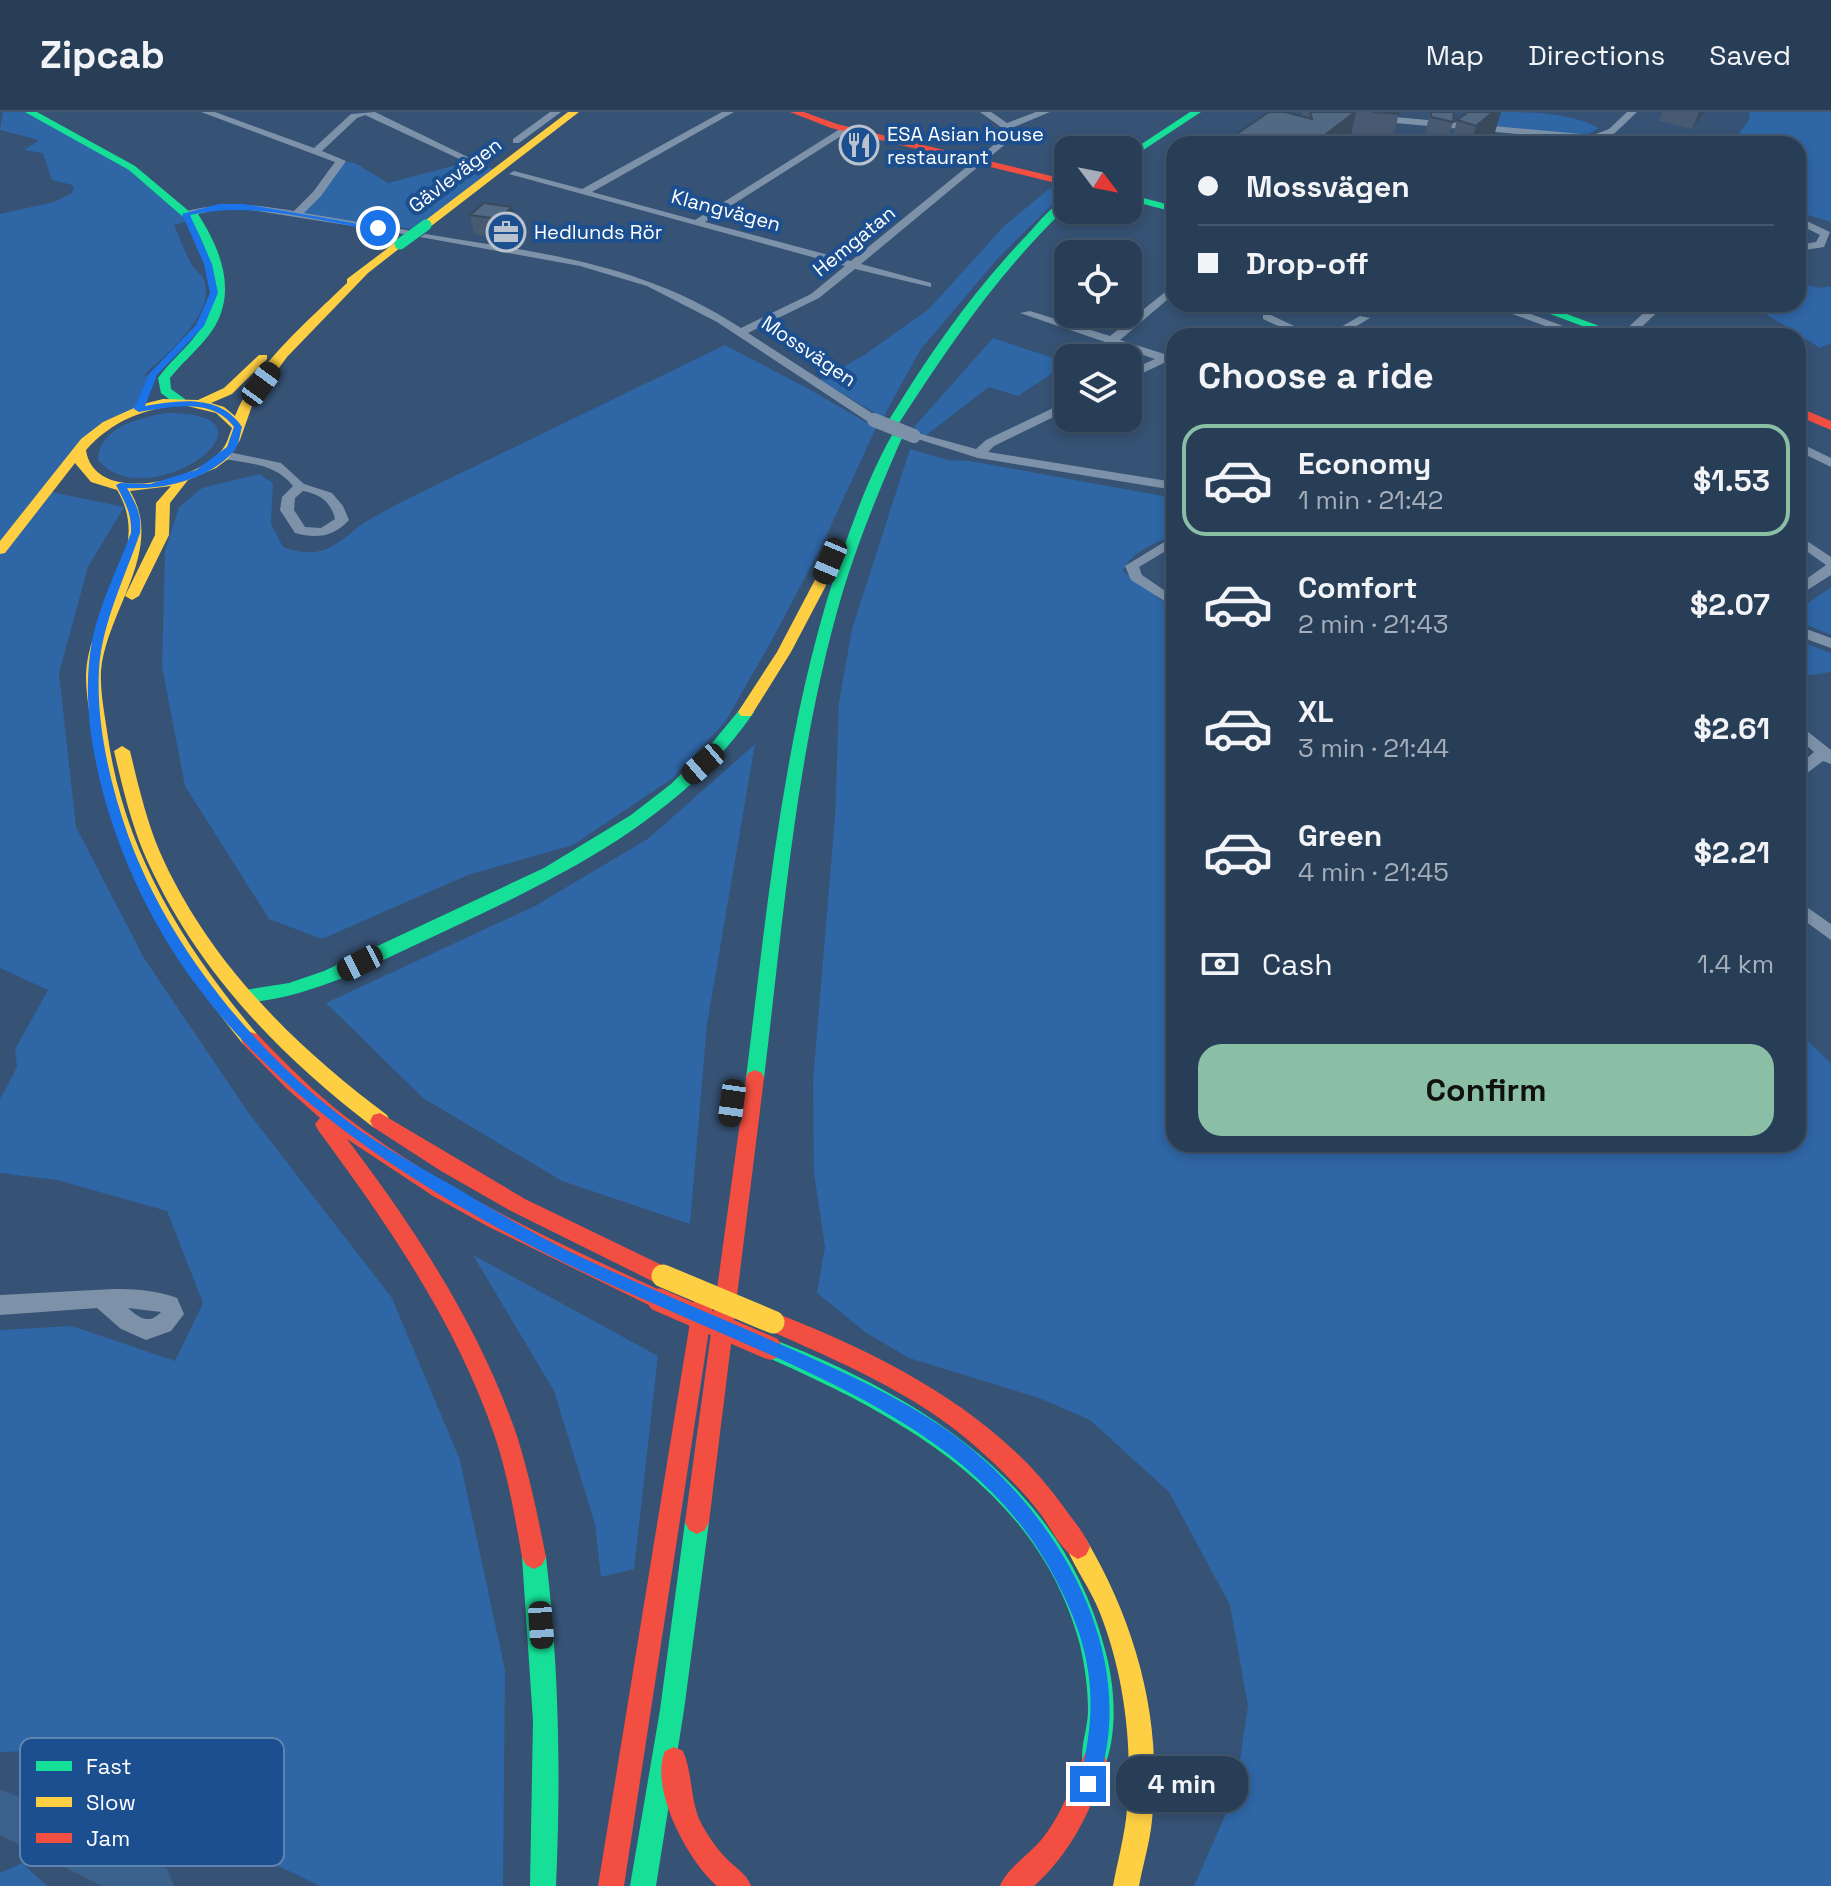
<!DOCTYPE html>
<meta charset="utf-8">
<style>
:root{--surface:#283e57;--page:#30455d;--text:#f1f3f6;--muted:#a5aeba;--line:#44576d;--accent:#8abfa5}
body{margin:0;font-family:"Space Grotesk",sans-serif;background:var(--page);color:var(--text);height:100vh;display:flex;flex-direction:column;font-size:30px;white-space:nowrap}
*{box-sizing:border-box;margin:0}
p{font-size:26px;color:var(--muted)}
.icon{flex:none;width:44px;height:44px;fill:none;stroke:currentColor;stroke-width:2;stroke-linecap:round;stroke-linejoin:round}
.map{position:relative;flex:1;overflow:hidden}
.side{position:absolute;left:1166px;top:216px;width:640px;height:824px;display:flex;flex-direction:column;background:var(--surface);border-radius:24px;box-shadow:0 4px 12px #0003,0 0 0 2px var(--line)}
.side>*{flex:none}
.top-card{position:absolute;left:1166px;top:24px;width:640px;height:176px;border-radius:24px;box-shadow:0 4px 12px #0003,0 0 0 2px var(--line);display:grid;align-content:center;height:176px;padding:0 32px;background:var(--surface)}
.needle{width:52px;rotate:122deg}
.fabs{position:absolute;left:1054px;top:24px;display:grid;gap:16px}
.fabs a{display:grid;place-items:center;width:88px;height:88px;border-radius:16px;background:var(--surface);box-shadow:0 4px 12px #0003,0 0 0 2px var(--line);font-size:40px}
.end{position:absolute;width:36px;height:36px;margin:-18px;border:10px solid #1a73e8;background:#fff;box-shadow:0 0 0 4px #fff}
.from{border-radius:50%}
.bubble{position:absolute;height:56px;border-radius:24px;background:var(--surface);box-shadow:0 4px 12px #0003,0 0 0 2px var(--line);font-size:26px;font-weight:800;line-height:56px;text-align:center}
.car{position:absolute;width:24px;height:48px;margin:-24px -12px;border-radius:10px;box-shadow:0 0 6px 2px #0007;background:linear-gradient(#222 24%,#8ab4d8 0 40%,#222 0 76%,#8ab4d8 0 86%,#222 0)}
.top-card b{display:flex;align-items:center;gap:28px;height:76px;font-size:30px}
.top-card b+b{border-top:2px solid var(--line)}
.top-card i{width:20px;height:20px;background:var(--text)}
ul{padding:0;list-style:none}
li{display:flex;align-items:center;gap:24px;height:112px;margin:0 16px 12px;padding:0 16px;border:4px solid transparent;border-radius:24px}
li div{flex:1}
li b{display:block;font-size:30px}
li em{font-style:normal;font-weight:800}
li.on{border-color:var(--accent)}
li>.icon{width:72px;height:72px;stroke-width:1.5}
h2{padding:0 32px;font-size:36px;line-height:96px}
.pay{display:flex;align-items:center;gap:20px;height:88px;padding:0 32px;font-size:30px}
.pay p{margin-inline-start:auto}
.button{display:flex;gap:16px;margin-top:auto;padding:16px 32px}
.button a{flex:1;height:92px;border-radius:24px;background:var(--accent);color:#111;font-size:32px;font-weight:800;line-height:92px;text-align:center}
header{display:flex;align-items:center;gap:48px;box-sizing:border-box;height:112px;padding:0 40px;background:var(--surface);border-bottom:2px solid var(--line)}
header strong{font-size:38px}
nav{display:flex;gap:44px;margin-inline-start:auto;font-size:28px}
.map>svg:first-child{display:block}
</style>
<header>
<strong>Zipcab</strong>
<nav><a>Map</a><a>Directions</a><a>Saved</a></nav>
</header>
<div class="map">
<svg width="1831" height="1774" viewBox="0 0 1831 1774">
<rect width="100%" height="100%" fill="#365274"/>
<g fill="#2f66a5">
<path d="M3 0H30L132 56 186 102 187 109 174 113C180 126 185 140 192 153 195 158 202 163 204 168 217 202 164 244 143 264L153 262 139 297 111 309 47 379 124 395 88 455 59 561 76 715 144 846 248 1000 392 1186 460 1348 505 1558 503 1774H320L40 1639 0 1640V1218L72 1214 175 1249 203 1191 167 1099 57 1068 0 1061V988L17 955 15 937 48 878 0 856V102L54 90 72 81 74 76 72 73 52 68 43 41 24 38 39 28 0 18Z"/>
<path d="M1499 0C1532 0 1569 0 1599 16L1586 24 1488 15Z"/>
<path d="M1750 0H1831V110L1798 100V32H1731L1749 8Z"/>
<path d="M341 49 355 51 388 71 472 49H479L496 59 419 118 385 113 373 116 296 103Z"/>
<path d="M1050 76 1065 80 999 145 920 238 883 306 820 268 864 243 929 197 1003 115Z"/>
<path d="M1798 171 1819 176 1831 174V231L1820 236 1750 192H1798Z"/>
<path d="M993 226 1068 251 1018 284 989 275 925 324 914 315Z"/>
<path d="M725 233 807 276 876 316 820 437 772 528 725 610 673 666 573 733 468 763 322 827 269 807 185 674 162 555 165 439 179 395 202 376 259 362 273 371 271 412 283 435C316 447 331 438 357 416 370 406 387 398 401 390Z"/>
<path d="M166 301C296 300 148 408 98 348 98 315 140 306 166 301Z"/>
<path d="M910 337 948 348 970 349 1174 386V422C1156 431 1131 440 1123 459L1174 498V1032H1798V920L1831 951V1774H1194L1235 1681 1248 1594 1230 1493 1169 1380 1090 1308 1039 1286 909 1246 865 1220 817 1181 825 1135 814 1061 813 968 835 705 839 590 852 517Z"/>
<path d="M1831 475V523L1798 509V498Z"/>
<path d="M1798 529 1831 541V560L1798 565Z"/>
<path d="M755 632 707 912 690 1112 562 1069 423 986 326 891 535 794 649 726Z"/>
<path d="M473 1143 658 1244 634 1457 601 1465 595 1412 554 1279Z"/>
<path d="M22 1751 47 1774H0V1761Z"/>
</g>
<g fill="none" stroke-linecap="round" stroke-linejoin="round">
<path fill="#3b618d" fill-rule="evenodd" d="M0 1677 76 1710 167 1757 174 1774H102L0 1723Z"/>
<g fill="#7d92a8" fill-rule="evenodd">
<path d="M201 0H215L314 36 351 2 375 0 476 49 468 51 365 3 357 6 322 39 346 49 321 84 304 101 406 118 410 119V123L244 97H219L186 105 182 104V100C227 89 249 92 294 99L313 80 335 50Z"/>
<path d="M550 0H561L519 31H513V27Z"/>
<path d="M722 0H734L592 80 695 108 843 15H849V19L705 110 851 149 1001 27 1005 18 980 0H991L1007 11 1036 0H1050L1014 15 1008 30 861 152 931 171V175L855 157 819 186 748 221 878 305V311H870L717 210 647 174 580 154 420 125 425 122C540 141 640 150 741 216L811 182 845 154 509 62 514 59 582 77Z"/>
<path d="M1627 0H1637L1615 21 1594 29 1373 9 1368 6 1373 3 1593 23 1609 17Z"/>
<path d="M1798 105 1830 120 1824 135 1798 139V133L1816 130 1820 123 1798 112Z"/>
<path d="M1174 173V182L1120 228 1174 245V253L1166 250 1128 268V259L1155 247 1020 201 1030 199 1110 224Z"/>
<path d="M1653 192H1666L1632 224H1619Z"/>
<path d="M1504 195H1512L1590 224H1573L1504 199Z"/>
<path d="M1263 203H1271L1315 224H1300L1263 207Z"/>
<path d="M1360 204 1370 206 1340 224H1325Z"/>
<path d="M1068 289V298L994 334 988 340 1174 370V378L978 346 908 324 914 320 976 337 986 328Z"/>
<path d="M1798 330 1831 346V355L1798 339Z"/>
<path d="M224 339 281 351 304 372 332 381 343 394 349 408C334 425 316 427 295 421L280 398 282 385 293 374C274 350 247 352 220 346L218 343ZM303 379C320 382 331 390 335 407L321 416 305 415 294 398 295 386Z"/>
<path d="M1798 423 1831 445V463L1798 484V473L1826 453 1798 433Z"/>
<path d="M1174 424V434L1139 455 1142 463 1174 485V495L1131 468 1125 454Z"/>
<path d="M1798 514 1831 526V536L1798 524Z"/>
<path d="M1798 612 1831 638V652L1823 649 1798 668V654L1814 640 1798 626Z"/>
<path d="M1798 789 1831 812V828L1798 804Z"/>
<path d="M113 1177C135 1177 156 1178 177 1186L184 1202 171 1219 146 1228 121 1217 97 1196 0 1203V1183ZM128 1196 161 1200C149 1213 139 1206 128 1196Z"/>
</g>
<g fill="#16e098" fill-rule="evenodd">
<path d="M25 0H37L135 54 190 100 198 102C219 135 237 176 215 214 203 234 184 248 170 266L171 277 185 287V293H177L161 281 158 266C168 252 181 241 192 228 226 189 214 147 190 106L182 104 129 58Z"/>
<path d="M1190 0H1201L1128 48V41Z"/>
<path d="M1128 82 1174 94V100L1128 88Z"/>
<path d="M1068 85V94C999 160 951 231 899 311H891L889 308C929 242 973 179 1027 123 1039 110 1053 92 1068 85Z"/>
<path d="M1523 192H1540L1626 224H1609Z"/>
<path d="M892 323 902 326C880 376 859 427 843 479 796 637 784 803 764 966L762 971 755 974 748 971 746 966C768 790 784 610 842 441 856 401 871 360 892 323Z"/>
<path d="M746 595 754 600C677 713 547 771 428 827 368 855 312 885 245 891L239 889 236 884 239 879 289 871 324 859 544 756 631 703 671 672 708 636 741 596Z"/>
<path d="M770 1226C919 1284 1060 1369 1104 1534 1115 1572 1119 1621 1103 1659L1094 1663 1085 1659C1077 1640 1088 1619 1088 1599 1088 1577 1085 1555 1080 1533 1039 1377 898 1303 762 1243L759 1236 762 1229Z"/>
<path d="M697 1398 705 1402 709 1410 684 1598 656 1774H630L660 1598 685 1410 689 1402Z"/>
<path d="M534 1433 542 1437 546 1445C559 1555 561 1664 556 1774H530L533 1609 522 1445 526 1437Z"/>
</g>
<g fill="#ffcf43" fill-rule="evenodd">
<path d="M568 0H579L430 115H422V111Z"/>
<path d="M396 130 405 132 368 161 287 245 253 291 240 328 228 347 216 356 188 368 170 391 169 423 139 484 132 488 125 484 155 423 156 391 171 374 130 379C166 438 106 499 101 559 100 581 105 604 108 626 125 740 183 834 257 922L259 927 257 932H243C169 841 109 743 93 624 90 604 86 584 86 563 88 499 155 440 117 378L91 370 75 351 5 441 0 442V429L81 327 103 310 143 292 163 287 198 288 224 276 259 243H267V247L232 282 211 291 224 295 235 304C254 254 309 208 347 171V167ZM183 293 216 301 232 316C229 323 227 332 222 338 197 370 94 394 86 338 112 309 144 296 183 293Z"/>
<path d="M824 460 831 464 791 540 751 604H741L738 600 777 540 817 464Z"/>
<path d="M122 634 130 639C138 672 146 707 159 738 207 848 293 933 387 1003L390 1009 387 1015 380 1017 373 1015C276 941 192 853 143 739 130 707 122 673 114 639Z"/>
<path d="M1078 1423 1086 1427C1136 1512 1163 1608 1152 1708 1150 1730 1143 1752 1139 1774H1113C1117 1752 1123 1730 1126 1707 1134 1639 1125 1565 1100 1501 1091 1478 1076 1458 1066 1435L1070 1427Z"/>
</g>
<g fill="#f24e42" fill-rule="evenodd">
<path d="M790 0H804L837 12 1068 68V74L831 16Z"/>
<path d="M1798 295 1831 309V318L1798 304Z"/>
<path d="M250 920 257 922C285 951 314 980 346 1005 443 1079 556 1130 666 1181L669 1188 666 1195 659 1198 487 1114 433 1084 347 1027C416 1118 481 1217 518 1327 530 1366 538 1405 546 1445L542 1453 534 1457 526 1453 522 1445C515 1405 508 1364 495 1325 457 1212 388 1113 318 1018L315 1012 320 1006 286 976 243 932 241 927 243 922Z"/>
<path d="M755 958 762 961 764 966 709 1410 705 1418 697 1422 689 1418 685 1410 746 966 748 961Z"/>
<path d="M380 1001 525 1087 670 1157 673 1164 670 1171 663 1173 656 1171 511 1099 441 1059 373 1015 370 1009 373 1003Z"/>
<path d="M703 1182 710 1185 713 1192 624 1774H598L693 1192 696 1185Z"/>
<path d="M773 1200C880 1241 995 1299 1063 1394 1072 1407 1084 1420 1090 1435L1086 1443 1078 1447C1060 1439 1051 1415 1039 1400 1020 1376 998 1354 975 1334 915 1281 838 1249 766 1217L762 1210 766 1203Z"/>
<path d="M674 1635 683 1639C693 1662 690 1689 701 1711 709 1726 719 1740 731 1751 740 1759 747 1763 751 1774H717C688 1749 649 1677 665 1639Z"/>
<path d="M1094 1637 1103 1641 1107 1650C1092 1697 1071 1741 1034 1774H1000C1007 1756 1029 1743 1042 1727 1063 1701 1072 1671 1085 1641Z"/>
</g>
<path stroke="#7d92a8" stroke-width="14" d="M874 308 914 324"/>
<path stroke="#16e098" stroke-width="11" d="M400 132 426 113"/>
<path stroke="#ffcf43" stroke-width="23" d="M663 1164 773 1210"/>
<path stroke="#f24e42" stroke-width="23" d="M659 1188 770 1236"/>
</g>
<g fill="#475a72">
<path d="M1302 0H1399L1392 32H1222L1301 4Z"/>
<path d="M1430 0H1454L1453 10 1447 32H1423Z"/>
<path d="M1468 0 1493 27 1487 32H1451L1457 8Z"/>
<path d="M1662 0H1705L1692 17 1659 9Z"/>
<path d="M484 91 516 114 502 126 474 122 470 103Z"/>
</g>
<g fill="#394a5c">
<path d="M1355 0H1356L1349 32H1313Z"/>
<path d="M1493 0H1501L1493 27 1487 32H1471L1476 14Z"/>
<path d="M1699 0H1705L1692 17Z"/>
<path d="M512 95 516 114 502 126 498 107Z"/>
</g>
<g fill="#526984" stroke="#394a5c" stroke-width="2">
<path d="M1269 0H1285L1312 7 1310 0H1355L1313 32H1269L1249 27 1242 32H1222Z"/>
<path d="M1372 0H1399V2Z"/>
<path d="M1431 0H1454L1453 10 1431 5Z"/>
<path d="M1468 0H1493L1476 14 1457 8Z"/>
<path d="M484 91 512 95 498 107 470 103Z"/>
</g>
<path fill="#1a73e8" d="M219 92H244L382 116 378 119C316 108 252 89 190 103L212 152 218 181 204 214 157 263 145 294C180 288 220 282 242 315 240 322 239 333 234 339 209 368 162 378 127 376 136 392 142 403 140 421 125 465 102 511 99 557 96 612 110 672 128 723 171 842 269 959 376 1029 401 1045 427 1059 453 1074 496 1100 539 1125 585 1147 652 1178 721 1206 789 1236 843 1260 898 1284 947 1318 1055 1395 1146 1544 1095 1679L1088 1681 1082 1679 1079 1672C1099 1592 1094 1541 1056 1468 994 1347 874 1289 755 1236 672 1199 587 1165 507 1121 356 1039 215 938 139 778 105 706 77 609 92 529 99 493 118 456 131 421 132 402 125 390 116 373L120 371 150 372 196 358 227 335 234 315C212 285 170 295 139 300L134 297 149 262 196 213 210 181 204 152 182 102Z"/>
<defs>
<g id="restaurant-ring" transform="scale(2)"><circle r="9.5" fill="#1b4f8f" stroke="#b9c2ce" stroke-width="1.5"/><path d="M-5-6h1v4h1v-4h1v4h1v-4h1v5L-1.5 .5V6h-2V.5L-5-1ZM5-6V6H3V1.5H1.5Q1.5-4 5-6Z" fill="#b9c2ce"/></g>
<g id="office-ring" transform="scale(2)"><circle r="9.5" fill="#1b4f8f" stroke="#b9c2ce" stroke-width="1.5"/><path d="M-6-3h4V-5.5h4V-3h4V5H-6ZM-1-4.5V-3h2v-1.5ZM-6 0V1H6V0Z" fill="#b9c2ce"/></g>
</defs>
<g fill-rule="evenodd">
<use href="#restaurant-ring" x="859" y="33"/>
<use href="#office-ring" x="506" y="120"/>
</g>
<g text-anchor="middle" stroke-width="8" stroke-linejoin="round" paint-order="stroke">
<g font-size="20" fill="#fff" stroke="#1b4f8f" text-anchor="start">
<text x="887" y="29">ESA Asian house<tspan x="887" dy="23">restaurant</tspan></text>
<text x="534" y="127">Hedlunds Rör</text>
</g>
<g font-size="20" fill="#fff" stroke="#1b4f8f">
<text transform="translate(455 63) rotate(-37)" y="7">Gävlevägen</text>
<text transform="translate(726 98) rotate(15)" y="7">Klangvägen</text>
<text transform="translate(854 129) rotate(-39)" y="7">Hemgatan</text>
<text transform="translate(809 239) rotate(34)" y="7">Mossvägen</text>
</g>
</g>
<rect x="20" y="1626" width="264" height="128" rx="12" fill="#1b4f8f" stroke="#5f84b1" stroke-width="2"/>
<rect x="36" y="1649" width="36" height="10" fill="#16e098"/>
<rect x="36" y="1685" width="36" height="10" fill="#ffcf43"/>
<rect x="36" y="1721" width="36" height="10" fill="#f24e42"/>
<g font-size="22" fill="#fff">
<text x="86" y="1662">Fast</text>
<text x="86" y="1698">Slow</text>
<text x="86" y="1734">Jam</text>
</g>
</svg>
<div class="fabs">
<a><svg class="needle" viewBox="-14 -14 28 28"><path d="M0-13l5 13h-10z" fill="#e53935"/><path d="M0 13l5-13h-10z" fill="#a5aeba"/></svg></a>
<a><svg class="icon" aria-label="locate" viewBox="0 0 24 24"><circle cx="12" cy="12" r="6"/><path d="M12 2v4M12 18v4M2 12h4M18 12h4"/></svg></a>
<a><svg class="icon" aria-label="layers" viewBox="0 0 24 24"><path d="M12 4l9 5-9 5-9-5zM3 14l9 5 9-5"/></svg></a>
</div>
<i class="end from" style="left:378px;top:116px"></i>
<i class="end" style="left:1088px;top:1672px"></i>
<div class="bubble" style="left:1116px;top:1644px;width:132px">4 min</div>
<i class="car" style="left:261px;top:272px;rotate:36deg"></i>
<i class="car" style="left:830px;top:449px;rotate:203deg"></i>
<i class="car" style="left:703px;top:652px;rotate:229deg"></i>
<i class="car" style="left:360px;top:851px;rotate:243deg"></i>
<i class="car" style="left:732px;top:991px;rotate:188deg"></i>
<i class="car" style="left:541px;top:1513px;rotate:176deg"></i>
<div class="top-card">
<b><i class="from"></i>Mossvägen</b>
<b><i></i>Drop-off</b>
</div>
<section class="side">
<h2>Choose a ride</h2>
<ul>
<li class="on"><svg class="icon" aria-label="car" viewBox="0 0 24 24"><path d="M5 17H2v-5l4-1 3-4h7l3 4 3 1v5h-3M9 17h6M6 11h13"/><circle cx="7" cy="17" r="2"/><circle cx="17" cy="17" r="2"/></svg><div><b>Economy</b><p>1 min · 21:42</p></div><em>$1.53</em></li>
<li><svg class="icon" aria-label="car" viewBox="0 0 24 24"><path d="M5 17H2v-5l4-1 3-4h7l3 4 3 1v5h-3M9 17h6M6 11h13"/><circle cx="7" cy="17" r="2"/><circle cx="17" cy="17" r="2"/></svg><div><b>Comfort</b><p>2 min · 21:43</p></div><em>$2.07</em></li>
<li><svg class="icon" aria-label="car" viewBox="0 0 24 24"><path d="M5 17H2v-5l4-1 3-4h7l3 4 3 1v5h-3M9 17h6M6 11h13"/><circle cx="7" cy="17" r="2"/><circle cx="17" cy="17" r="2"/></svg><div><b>XL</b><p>3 min · 21:44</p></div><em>$2.61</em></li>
<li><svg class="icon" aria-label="car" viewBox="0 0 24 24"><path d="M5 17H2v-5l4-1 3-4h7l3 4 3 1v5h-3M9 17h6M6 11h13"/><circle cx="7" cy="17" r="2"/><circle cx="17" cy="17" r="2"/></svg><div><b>Green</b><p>4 min · 21:45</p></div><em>$2.21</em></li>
</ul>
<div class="pay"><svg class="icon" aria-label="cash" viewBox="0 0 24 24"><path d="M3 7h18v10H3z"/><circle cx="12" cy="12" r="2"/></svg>Cash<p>1.4 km</p></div>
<div class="button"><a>Confirm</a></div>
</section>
</div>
